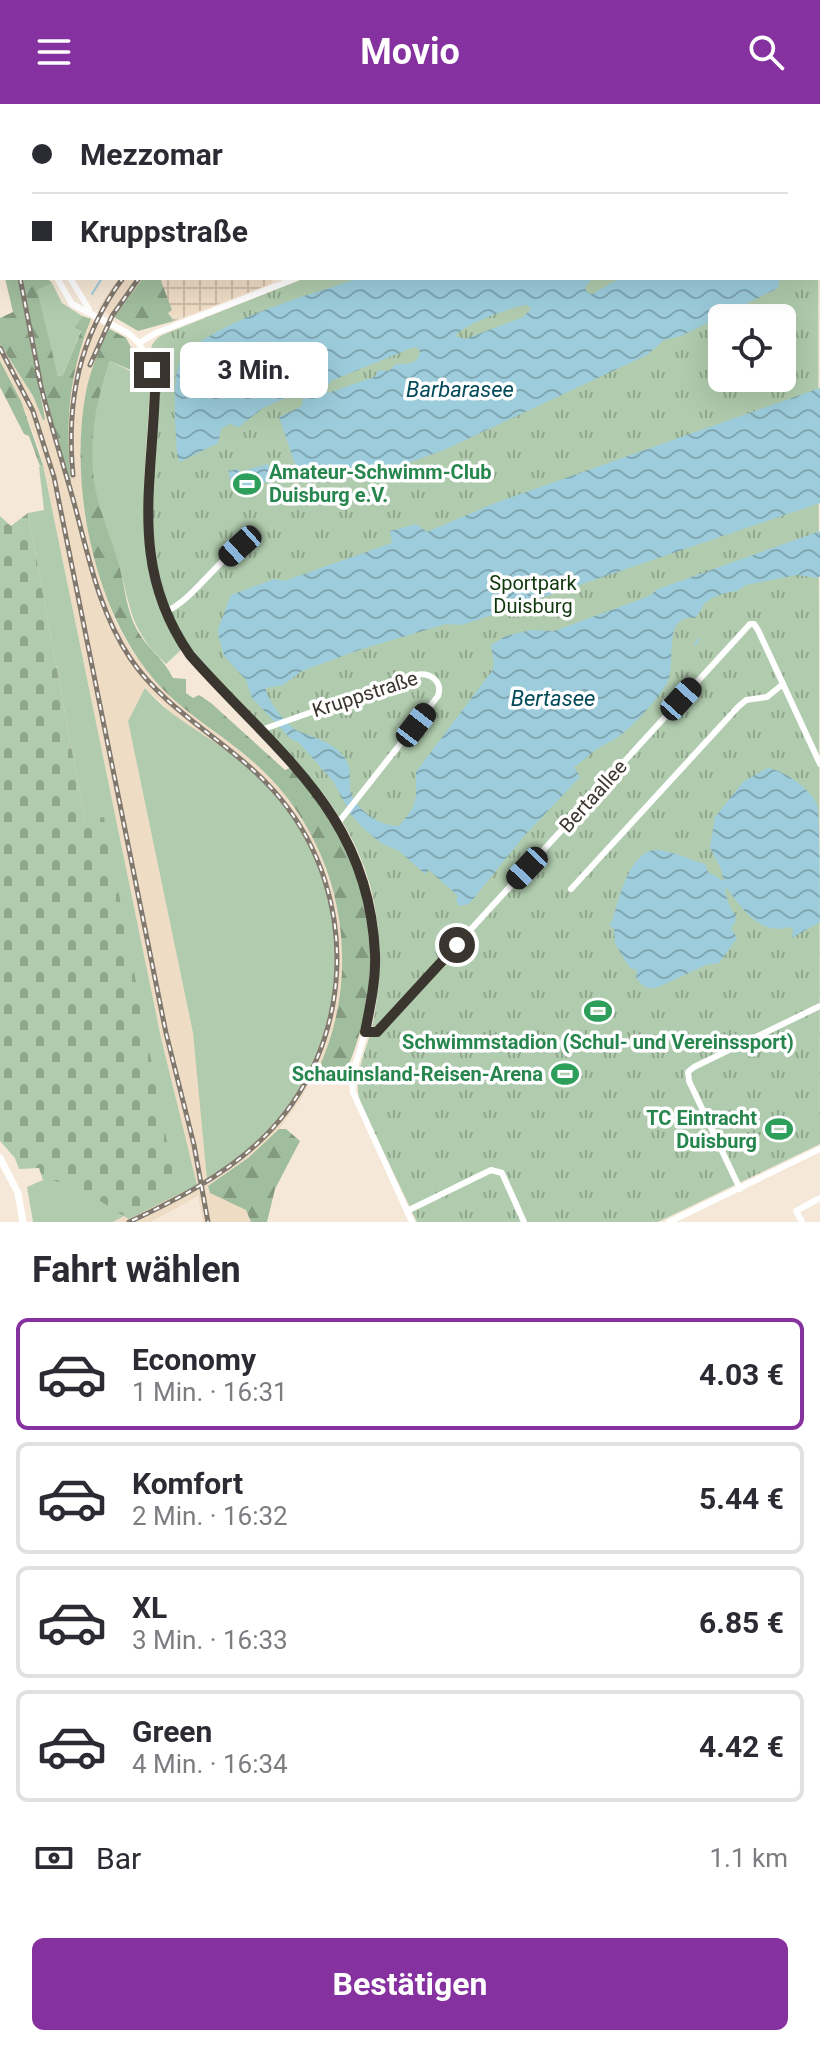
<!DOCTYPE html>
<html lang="de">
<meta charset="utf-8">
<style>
:root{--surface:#fff;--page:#f7f7f7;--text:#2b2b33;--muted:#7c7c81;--line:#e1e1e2;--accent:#8631a0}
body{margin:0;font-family:Roboto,sans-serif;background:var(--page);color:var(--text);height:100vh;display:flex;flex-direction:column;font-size:30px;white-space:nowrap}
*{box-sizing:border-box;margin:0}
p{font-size:26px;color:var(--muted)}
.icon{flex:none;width:44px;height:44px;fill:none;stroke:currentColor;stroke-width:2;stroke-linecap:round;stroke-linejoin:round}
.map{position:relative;height:1118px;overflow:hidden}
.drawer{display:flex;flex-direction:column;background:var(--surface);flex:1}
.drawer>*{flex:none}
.guide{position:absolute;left:0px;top:0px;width:820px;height:176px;box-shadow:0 8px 32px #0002;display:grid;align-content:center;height:176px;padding:0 32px;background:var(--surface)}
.fabs{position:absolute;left:708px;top:200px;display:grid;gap:16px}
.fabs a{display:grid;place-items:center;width:88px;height:88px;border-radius:12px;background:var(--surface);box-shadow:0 8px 32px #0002;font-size:40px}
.end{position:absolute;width:36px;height:36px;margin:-18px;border:10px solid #3a352e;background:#fff;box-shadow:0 0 0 4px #fff}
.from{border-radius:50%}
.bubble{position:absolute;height:56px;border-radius:12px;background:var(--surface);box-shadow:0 8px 32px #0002;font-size:26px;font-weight:700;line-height:56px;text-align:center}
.car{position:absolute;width:24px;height:48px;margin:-24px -12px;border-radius:10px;box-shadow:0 0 6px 2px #0007;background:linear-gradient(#222 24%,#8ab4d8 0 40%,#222 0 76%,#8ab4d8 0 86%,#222 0)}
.guide b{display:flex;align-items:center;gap:28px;height:76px;font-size:30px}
.guide b+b{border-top:2px solid var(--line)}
.guide i{width:20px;height:20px;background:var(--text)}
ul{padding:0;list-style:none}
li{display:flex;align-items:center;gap:24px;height:112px;margin:0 16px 12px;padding:0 16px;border:4px solid var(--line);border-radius:12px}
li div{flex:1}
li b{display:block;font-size:30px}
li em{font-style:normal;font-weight:700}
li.on{border-color:var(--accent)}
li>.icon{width:72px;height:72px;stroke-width:1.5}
h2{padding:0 32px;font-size:36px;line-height:96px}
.pay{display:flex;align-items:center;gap:20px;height:88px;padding:0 32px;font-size:30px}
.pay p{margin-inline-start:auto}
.action{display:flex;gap:16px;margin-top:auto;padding:16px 32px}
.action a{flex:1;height:92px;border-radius:12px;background:var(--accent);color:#fff;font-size:32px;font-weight:700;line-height:92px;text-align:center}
header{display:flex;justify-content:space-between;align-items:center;height:104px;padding:0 32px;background:var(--accent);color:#fff;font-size:36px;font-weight:700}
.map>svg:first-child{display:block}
</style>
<header><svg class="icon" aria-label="menu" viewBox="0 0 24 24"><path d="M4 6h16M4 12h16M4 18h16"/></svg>Movio<svg class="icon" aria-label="search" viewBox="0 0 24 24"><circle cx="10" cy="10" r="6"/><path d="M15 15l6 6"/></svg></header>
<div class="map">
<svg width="820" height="1118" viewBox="0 0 820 1118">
<defs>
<pattern id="industrial-grid" width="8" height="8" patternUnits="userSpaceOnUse" patternTransform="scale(2)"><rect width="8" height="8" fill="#efdcc5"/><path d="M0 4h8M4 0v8" fill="none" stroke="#cebdaa"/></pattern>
<pattern id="forest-firs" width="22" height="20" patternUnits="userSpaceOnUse" patternTransform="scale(2)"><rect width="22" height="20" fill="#a0bd9d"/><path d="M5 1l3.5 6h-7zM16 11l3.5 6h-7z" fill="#839a80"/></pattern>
<pattern id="cemetery-stones" width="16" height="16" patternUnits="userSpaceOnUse" patternTransform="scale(2)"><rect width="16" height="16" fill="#b0cbad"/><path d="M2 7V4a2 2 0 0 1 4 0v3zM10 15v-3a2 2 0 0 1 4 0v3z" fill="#90a68d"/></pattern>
<pattern id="park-tufts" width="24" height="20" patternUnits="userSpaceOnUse" patternTransform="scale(2)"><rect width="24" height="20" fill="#b0cbad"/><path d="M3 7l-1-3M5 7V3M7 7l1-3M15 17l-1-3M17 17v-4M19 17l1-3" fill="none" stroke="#90a68d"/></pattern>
<pattern id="water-waves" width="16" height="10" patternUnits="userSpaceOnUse" patternTransform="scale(2)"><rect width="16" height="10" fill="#9dcddc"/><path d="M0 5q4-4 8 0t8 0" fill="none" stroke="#81a7b3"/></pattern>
</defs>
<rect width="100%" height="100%" fill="#f6e8d8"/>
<g fill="#efdcc5" fill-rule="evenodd">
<path d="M18 174H21L46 298 69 377 68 309 72 270 91 215 108 224 97 251 85 290 81 335V369L92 440 115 517 134 550 173 594 256 660 284 689 316 737 337 800 343 840 342 875 338 906 325 952 299 998 279 1025 248 1054 208 1082 246 1106 251 1118H203L198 1092 151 1118H113L196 1080 161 934 40 346 21 297 0 257V240L33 292 43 316 45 315ZM145 584 186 621 229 649 250 666 278 694 308 740 323 776 332 809 336 848 334 886 325 926 310 965 275 1018 250 1044 208 1074 193 929 128 617Z"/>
<path d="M119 174H143L114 213 98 204Z"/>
</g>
<path fill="url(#industrial-grid)" d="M160 174H271L273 179 174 217 168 208 172 206Z"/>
<g fill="#b0cbad">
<path d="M52 179 62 199 82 212 75 223 81 226 63 271 58 272 36 186Z"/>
<path d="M110 257 150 277C147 367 127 467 182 545L166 560C130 525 132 508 119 462 113 440 104 419 98 397 85 351 94 300 110 257Z"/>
<path d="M43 361 161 934 197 1081 129 1115 124 1112 113 1118H33L27 1083C34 1080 44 1074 52 1075 71 1078 108 1101 124 1112L159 1074 104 714 85 717 28 409 44 406 39 363Z"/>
<path d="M145 584C170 613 202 628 231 650 248 663 263 677 276 692 347 770 353 892 301 982 279 1020 245 1051 207 1075L193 929 128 617Z"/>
</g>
<g fill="url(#forest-firs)">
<path d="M5 174H18L45 315 43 316 33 292 0 240V214L13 208Z"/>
<path d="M21 174H47L52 179 37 186 58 272 63 271 81 227 75 223 82 212 91 215C69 270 65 317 71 377H69L46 299Z"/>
<path d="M143 174H160L172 206 168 209 174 217 138 227 114 213Z"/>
<path d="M108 224 126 234 144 267 142 271 110 257C94 301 86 351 98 396 104 418 113 439 119 461 125 482 126 506 137 526 147 544 164 555 173 574L186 575V589L193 594 199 591 211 599 285 666 292 663C377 754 393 867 341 979L333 970 317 968C366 865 342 740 259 663 225 631 181 609 152 573 93 502 70 383 85 293 89 269 99 246 108 224Z"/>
<path d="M0 257 21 297 43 361 40 362 29 332 24 330 0 283Z"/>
<path d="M279 1025H286L300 1037 275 1085 267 1118H251L246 1106 210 1089 208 1082 248 1054Z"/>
</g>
<path fill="url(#cemetery-stones)" d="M28 409 85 717 104 713 173 1069 160 1074 165 1092 124 1112C105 1100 66 1074 43 1076L39 1064 19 1065 15 1054 0 1037V412L11 422Z"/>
<path fill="url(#park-tufts)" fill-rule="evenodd" d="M818 73 820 1040 658 1118H417L361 1001C351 972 367 947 373 919 382 873 382 826 370 781 347 697 282 645 225 584 202 559 176 534 165 501 143 438 154 369 157 303 158 293 158 283 156 273 153 256 143 243 162 231L305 174H818ZM722 214H782V274H722Z"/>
<g fill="url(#water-waves)" fill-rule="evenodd">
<path d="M360 174H593L586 182V187L592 190 620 174H780L778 184 681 232 664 236 647 251 444 346 368 373 346 365 307 369 296 363 279 313 302 302 303 294 297 289 263 304 239 323 230 320 221 325 218 339 180 358 177 350C176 324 169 268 185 247 188 243 196 240 201 237 250 207 305 192 360 174ZM527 201 531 205 523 213 465 235 455 232C463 221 512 202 527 201ZM414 243 419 245 420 249C418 260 405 261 396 260L389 267 379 266 374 273 328 289 326 284 331 277Z"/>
<path d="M820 284V399L462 521 446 520 359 546 302 567 283 581 266 584C265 594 287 622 298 627 313 633 333 638 344 653 353 664 348 677 351 689 357 707 382 723 399 722L413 704 416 692V668L492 567 494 560 491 541 506 532 531 526 554 527 647 493 658 485 820 427V472L817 474 797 471 746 481 737 487 725 489 712 494 704 500 696 514C661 509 677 558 668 577 660 593 634 622 619 632 611 638 600 642 593 648 585 654 582 658 574 663L580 673 525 731 469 800 459 802 456 796 458 792 429 766 425 770 399 747 381 739 364 725 352 712 333 677 299 639 290 634 252 594 246 576 224 552 219 534 218 525 231 491 274 475 284 477 392 439 390 427 416 420 427 428 495 399Z"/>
<path d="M268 360 273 376 233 387 228 367 238 365 240 368Z"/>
<path d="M768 664C785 667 809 684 817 700 820 715 820 796 820 818L792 834 793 825 790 823C760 832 741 804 727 784L725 785C727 793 729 806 736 811L735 819 731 824 737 834 719 859 706 861 656 884C646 886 642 881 636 874L637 866 630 864 615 840 614 825 609 821 612 818C618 798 629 747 656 746 671 746 690 756 705 760L708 768 724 777 721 765 710 743 715 713 744 677Z"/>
</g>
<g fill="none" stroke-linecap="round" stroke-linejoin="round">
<g stroke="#9dcddc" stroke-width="2">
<path d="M55 0 56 2"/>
<path d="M92 190 102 174"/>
<path d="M695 541 699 535"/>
</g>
<g stroke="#fff" stroke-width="6">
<path d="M116 2V0"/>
<path d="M818 70 820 71"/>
<path d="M57 174 72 200 128 229 139 239 152 266 155 285C153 347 138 432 158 490 193 596 315 648 356 756 377 811 377 867 366 923 362 946 350 965 353 988L412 1118"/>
<path d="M70 174 89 205"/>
<path d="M139 239 156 229 297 174"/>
<path d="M165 508C194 496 217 454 248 438"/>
<path d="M261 626 416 571C430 568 443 577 438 592L338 719"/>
<path d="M571 785 738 603 746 596 767 593 783 580"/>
<path d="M365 928H377L750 520H754L758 526 820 660"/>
<path d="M740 1085 689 977 688 968 694 963 820 902"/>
<path d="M407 1107 491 1066 502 1069 524 1118"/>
<path d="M669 1118 820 1045"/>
<path d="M802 1118 796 1107 820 1094"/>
</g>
<g stroke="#fff" stroke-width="7">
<path d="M226 2 229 0"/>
<path d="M0 125 2 124"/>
<path d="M0 1054 18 1089 23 1118"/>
</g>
<g stroke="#81786e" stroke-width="5">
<g id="rail">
<path d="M309 2 311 0"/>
<path d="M335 2 338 0"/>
<path d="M0 77 2 87"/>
<path d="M20 174 40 277"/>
<path d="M0 244 33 307 54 373 166 929 194 1041 208 1118"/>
<path d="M90 261 112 212 139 174"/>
<path d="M37 266C47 310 61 352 73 395 88 449 98 506 130 554 169 612 236 640 280 694 362 793 355 945 262 1035 224 1072 176 1096 129 1118"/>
<path d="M73 371C66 298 79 233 123 174"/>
</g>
</g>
<use href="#rail" stroke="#fff" stroke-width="2" stroke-dasharray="6" stroke-linecap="butt"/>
</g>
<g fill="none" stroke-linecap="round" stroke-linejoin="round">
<path stroke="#3a352e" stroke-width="10" d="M152 266 155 285C152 383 129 464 190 551 275 648 369 708 375 850 376 876 370 903 365 928H377L457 841"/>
</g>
<defs>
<g id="stadium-bare" transform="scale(2.16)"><path d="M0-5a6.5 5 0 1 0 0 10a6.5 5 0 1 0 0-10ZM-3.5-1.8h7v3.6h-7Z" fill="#2e9e5b" stroke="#fff" stroke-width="2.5" paint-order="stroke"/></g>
</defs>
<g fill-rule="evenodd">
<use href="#stadium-bare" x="247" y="380"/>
<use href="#stadium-bare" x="598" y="907"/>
<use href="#stadium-bare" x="565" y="970"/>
<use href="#stadium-bare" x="779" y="1025"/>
</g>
<g text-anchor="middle" stroke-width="7" stroke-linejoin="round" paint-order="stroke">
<g font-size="20" font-weight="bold" fill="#27864d" stroke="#fff" text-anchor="end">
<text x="269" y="375" text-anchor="start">Amateur-Schwimm-Club<tspan x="269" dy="23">Duisburg e.V.</tspan></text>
<text x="598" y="945" text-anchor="middle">Schwimmstadion (Schul- und Vereinssport)</text>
<text x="543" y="977">Schauinsland-Reisen-Arena</text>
<text x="757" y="1021">TC Eintracht<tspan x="757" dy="23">Duisburg</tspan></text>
</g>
<g font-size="20" fill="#0f380c" stroke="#fff">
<text x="533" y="486">Sportpark<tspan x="533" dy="23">Duisburg</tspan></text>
</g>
<g font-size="20" fill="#3a352e" stroke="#fff">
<text transform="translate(365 590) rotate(-18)" y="7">Kruppstraße</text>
<text transform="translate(593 692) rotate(-48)" y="7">Bertaallee</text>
</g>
<g font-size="22" font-style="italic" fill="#034a5a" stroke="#fff">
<text x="460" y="293">Barbarasee</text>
<text x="553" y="602">Bertasee</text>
</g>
</g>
</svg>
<div class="fabs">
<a><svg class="icon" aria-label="locate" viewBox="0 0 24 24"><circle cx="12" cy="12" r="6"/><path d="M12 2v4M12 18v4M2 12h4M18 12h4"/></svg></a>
</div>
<i class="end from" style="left:457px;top:841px"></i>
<i class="end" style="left:152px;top:266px"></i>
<div class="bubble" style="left:180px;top:238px;width:148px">3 Min.</div>
<i class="car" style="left:240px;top:442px;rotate:228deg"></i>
<i class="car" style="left:681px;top:595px;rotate:42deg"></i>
<i class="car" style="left:416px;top:621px;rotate:38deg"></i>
<i class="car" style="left:527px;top:764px;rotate:223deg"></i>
<div class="guide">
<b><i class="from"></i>Mezzomar</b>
<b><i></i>Kruppstraße</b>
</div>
</div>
<section class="drawer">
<h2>Fahrt wählen</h2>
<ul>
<li class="on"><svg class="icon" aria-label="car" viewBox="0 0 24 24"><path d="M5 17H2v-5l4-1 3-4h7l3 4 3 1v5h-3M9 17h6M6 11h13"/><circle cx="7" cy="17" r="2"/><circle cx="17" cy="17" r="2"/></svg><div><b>Economy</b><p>1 Min. · 16:31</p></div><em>4.03 €</em></li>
<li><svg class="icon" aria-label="car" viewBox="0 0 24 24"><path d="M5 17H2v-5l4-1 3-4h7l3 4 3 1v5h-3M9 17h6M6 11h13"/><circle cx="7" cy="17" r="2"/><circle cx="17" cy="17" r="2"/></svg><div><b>Komfort</b><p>2 Min. · 16:32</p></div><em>5.44 €</em></li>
<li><svg class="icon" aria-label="car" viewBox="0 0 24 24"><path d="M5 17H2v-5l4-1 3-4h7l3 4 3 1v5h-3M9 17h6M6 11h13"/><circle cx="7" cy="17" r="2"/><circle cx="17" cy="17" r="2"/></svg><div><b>XL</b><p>3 Min. · 16:33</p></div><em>6.85 €</em></li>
<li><svg class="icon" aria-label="car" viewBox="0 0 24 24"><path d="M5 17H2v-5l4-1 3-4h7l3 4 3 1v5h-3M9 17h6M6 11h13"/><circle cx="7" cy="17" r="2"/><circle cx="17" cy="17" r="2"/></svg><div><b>Green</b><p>4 Min. · 16:34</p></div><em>4.42 €</em></li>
</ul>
<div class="pay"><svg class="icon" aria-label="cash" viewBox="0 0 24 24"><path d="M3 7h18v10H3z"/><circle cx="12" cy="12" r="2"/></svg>Bar<p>1.1 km</p></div>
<div class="action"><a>Bestätigen</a></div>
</section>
